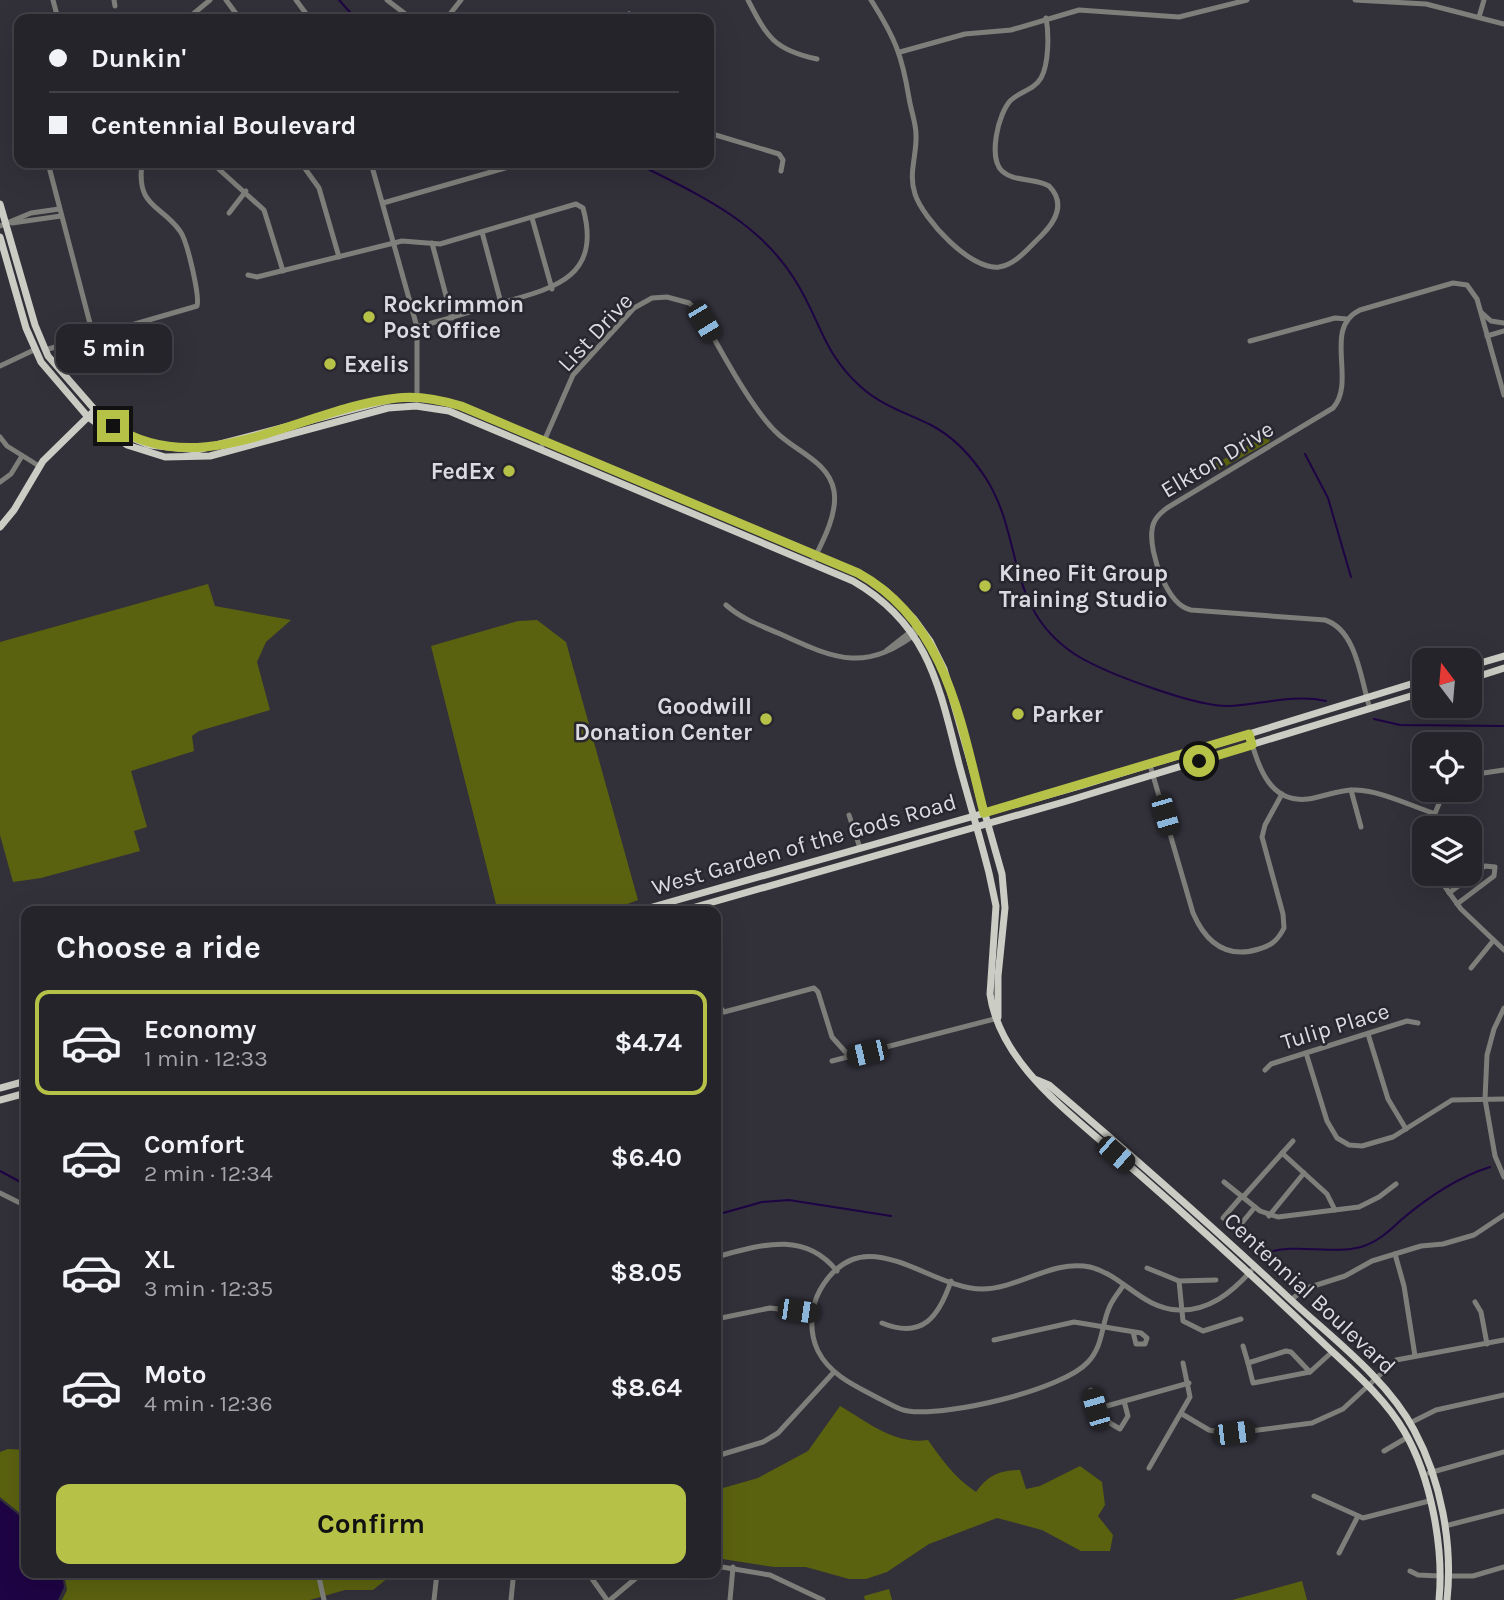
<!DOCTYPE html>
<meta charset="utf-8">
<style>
:root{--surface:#26242b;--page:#323037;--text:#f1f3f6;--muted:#a4a4a9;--line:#424147;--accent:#b6c148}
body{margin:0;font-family:Karla,sans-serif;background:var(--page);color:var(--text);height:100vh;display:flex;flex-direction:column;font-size:26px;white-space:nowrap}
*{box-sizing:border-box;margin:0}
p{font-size:23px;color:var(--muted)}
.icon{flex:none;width:38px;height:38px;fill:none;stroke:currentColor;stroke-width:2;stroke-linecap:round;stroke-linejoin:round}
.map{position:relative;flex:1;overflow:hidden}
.drawer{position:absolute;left:21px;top:906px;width:700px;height:672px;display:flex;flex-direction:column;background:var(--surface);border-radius:14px;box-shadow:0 7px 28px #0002,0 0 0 2px var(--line)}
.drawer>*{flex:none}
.banner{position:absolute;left:14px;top:14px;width:700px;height:154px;border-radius:14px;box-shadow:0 7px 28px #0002,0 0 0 2px var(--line);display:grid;align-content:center;height:154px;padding:0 35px;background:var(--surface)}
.needle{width:46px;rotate:344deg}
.tools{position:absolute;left:1412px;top:648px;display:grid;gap:14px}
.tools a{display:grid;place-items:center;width:70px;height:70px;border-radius:14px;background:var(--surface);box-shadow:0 7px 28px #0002,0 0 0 2px var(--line);font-size:35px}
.end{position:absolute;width:32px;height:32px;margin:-16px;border:9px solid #b6c148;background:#111;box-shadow:0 0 0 4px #111}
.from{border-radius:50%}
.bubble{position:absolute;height:49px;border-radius:14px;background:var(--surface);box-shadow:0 7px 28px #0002,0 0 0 2px var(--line);font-size:23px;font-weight:700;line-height:49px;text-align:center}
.car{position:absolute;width:21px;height:42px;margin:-21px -10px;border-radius:9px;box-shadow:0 0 5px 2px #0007;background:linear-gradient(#222 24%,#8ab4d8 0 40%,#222 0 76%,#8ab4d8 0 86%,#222 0)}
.banner b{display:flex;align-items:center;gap:24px;height:66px;font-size:26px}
.banner b+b{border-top:2px solid var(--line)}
.banner i{width:18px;height:18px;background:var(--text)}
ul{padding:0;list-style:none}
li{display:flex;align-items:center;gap:21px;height:105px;margin:0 14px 10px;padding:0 21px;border:4px solid transparent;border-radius:14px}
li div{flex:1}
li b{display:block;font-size:26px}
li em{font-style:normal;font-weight:700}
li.selected{border-color:var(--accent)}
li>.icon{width:63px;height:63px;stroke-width:1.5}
h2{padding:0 35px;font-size:32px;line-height:84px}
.primary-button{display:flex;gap:14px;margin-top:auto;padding:14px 35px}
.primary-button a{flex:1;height:80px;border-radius:14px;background:var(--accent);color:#111;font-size:28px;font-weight:700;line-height:80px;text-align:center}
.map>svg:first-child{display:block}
</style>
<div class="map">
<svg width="1504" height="1600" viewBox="0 0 1504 1600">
<rect width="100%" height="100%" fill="#323039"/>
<g fill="#5b620f">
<path d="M1264 432 1271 437 1269 442 1217 471 1214 462 1217 463 1265 436Z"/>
<path d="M208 584 215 606 291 620 266 642 257 662 270 710 199 731 192 736 194 751 131 771 147 827 134 831 140 851 41 878 13 882 0 835V642Z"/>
<path d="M537 620 566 642 638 900C595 918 545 912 498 912L431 646 518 621Z"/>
<path d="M840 1406C868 1422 894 1445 928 1440 942 1460 955 1478 976 1492 989 1475 998 1471 1020 1470L1026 1489 1040 1486 1080 1466 1102 1482 1105 1505 1098 1516 1113 1535 1110 1551H1081L1042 1530 997 1518 929 1544 887 1572 866 1579H849L806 1567H774L716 1558V1490L758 1478 808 1451Z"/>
<path d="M8 1449 26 1450V1518L0 1497V1452Z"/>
<path d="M64 1573H394L373 1590H345L310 1600H62L67 1590Z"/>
<path d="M1302 1581 1307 1600H1232Z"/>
<path d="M889 1589 892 1600H865L864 1596Z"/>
</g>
<path fill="#1e0444" d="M0 1500 26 1521V1573H62L64 1587 58 1600H0Z"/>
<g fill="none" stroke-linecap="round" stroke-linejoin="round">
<g stroke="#1e0444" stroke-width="2">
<path d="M339 0 356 19"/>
<path d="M636 163C697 194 758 220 795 280 821 321 822 352 861 387 882 406 907 413 931 425 954 437 973 458 987 480 1024 540 1005 609 1076 655 1105 673 1198 708 1231 706 1262 704 1295 694 1326 701"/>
<path d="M1305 454 1328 498 1351 577"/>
<path d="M1374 719 1400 725 1504 726"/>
<path d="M0 1171 26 1185"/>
<path d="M716 1215 762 1202 789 1200 891 1216"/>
<path d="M1264 1254C1293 1242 1330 1255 1361 1247 1378 1242 1389 1231 1401 1220 1427 1198 1458 1177 1490 1167"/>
</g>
<g stroke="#7e7f7a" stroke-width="5">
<path d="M53 0 58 19"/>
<path d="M114 0 115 6"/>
<path d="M226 0 240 19"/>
<path d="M296 0 310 19"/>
<path d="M387 0 412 19"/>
<path d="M748 0C767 37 774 50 817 59"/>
<path d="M871 0C895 38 902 55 909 98 911 111 916 123 916 135 917 155 908 174 915 194 923 219 971 271 999 267 1017 264 1029 247 1041 236 1056 221 1066 203 1049 186 1035 178 1014 182 1002 171 988 158 998 113 1011 100 1021 91 1034 90 1041 78 1049 64 1049 33 1046 18"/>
<path d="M1355 0 1426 4 1504 24"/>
<path d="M1479 17 1484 0"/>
<path d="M187 19 210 0"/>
<path d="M446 19 461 0"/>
<path d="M623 19 629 14"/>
<path d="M900 52 965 34 1011 30 1079 10 1179 17 1247 0"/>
<path d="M709 133 779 154 783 160 781 171"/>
<path d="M48 163 93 335"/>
<path d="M212 163 264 210 283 271"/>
<path d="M301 163 319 188 339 257"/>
<path d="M371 163 417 327V400"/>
<path d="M696 163 699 165"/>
<path d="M383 203 523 163"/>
<path d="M229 213 246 191"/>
<path d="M532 218 552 289"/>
<path d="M12 223 61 216"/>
<path d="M0 226 31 213 59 209"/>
<path d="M482 232 501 303"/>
<path d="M432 243 452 318"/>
<path d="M248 275 257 277 402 241 440 244 576 204 583 208C602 277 555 288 501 303 473 311 445 320 417 327"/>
<path d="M1482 313 1491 321 1504 323"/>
<path d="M1487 336 1504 331"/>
<path d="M1250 341 1335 318 1347 319"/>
<path d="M45 350 197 306C200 296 187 240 180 231 161 204 136 208 142 163"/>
<path d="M0 366 34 350"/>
<path d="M0 437 7 446 39 466"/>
<path d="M541 448 573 375 634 308 652 298 667 297 689 303 699 312C718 345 749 405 775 431 794 451 829 461 834 491 838 514 822 543 812 563"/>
<path d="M0 482 11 474 22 456"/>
<path d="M726 605C742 619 759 625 778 633 837 660 866 674 922 629"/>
<path d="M886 651 919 625"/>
<path d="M1370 709C1361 681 1357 630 1325 620L1191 610C1167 605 1149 553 1152 530 1153 520 1159 514 1167 508L1333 408C1357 381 1322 328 1360 310L1453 283 1467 285 1477 299 1504 395"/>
<path d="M1249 734C1258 764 1268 804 1308 799 1324 797 1339 789 1356 790 1381 791 1409 805 1433 813"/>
<path d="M1150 765 1193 913C1206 943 1227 959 1259 949 1271 946 1278 940 1284 928L1283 914 1262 837 1265 825 1282 794"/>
<path d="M1470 775 1504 770"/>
<path d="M1351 790 1361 827"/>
<path d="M849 815 860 848"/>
<path d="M1429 828 1445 789"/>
<path d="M1435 873 1461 909 1504 950"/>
<path d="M1449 893 1485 866 1495 867 1494 876 1457 904"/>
<path d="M1471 968 1493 941"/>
<path d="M716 1002 724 1012 814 988 818 992 832 1037 850 1057"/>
<path d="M1504 1008 1494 1029 1487 1055 1485 1099 1495 1156 1504 1177"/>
<path d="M1368 1034 1388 1099 1406 1129"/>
<path d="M1306 1053 1327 1121 1337 1138 1349 1145 1362 1146 1393 1137 1452 1100 1504 1099"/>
<path d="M832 1061 998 1018"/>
<path d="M1265 1070 1271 1064 1407 1021 1418 1023"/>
<path d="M1282 1153 1327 1194 1335 1210"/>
<path d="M1224 1182 1260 1211 1278 1217 1359 1207 1379 1197 1396 1184"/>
<path d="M0 1193 26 1206"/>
<path d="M1243 1197 1293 1141"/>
<path d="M1269 1216 1304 1173"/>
<path d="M1223 1218 1242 1196"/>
<path d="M1236 1230 1255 1207"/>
<path d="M1395 1254 1404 1286 1415 1356"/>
<path d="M716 1257C761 1245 804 1230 837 1271"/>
<path d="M1147 1268 1179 1281 1216 1280"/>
<path d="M1179 1281 1183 1321 1203 1331 1241 1319"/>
<path d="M1123 1286C1118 1293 1112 1300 1109 1308 1101 1327 1103 1346 1088 1362 1063 1390 946 1417 908 1411 899 1410 892 1405 884 1401 860 1388 831 1377 818 1351 809 1333 810 1308 820 1290 863 1215 928 1289 982 1289 1018 1289 1053 1259 1090 1267 1123 1275 1142 1309 1179 1310 1209 1311 1231 1293 1251 1271"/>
<path d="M1291 1300 1304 1289 1345 1276 1372 1261 1421 1246 1443 1244 1474 1235 1504 1215"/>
<path d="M1475 1302 1481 1312 1487 1344"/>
<path d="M716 1319 770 1308 813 1313"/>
<path d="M882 1323C923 1340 939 1316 951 1281"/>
<path d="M994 1340 1074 1322 1141 1333 1147 1338 1145 1344H1136L1133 1332"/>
<path d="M1243 1346 1248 1363"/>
<path d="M1286 1351 1291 1352 1310 1372 1253 1383 1248 1363Z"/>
<path d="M1310 1372 1332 1352"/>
<path d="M1091 1390 1096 1409"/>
<path d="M1124 1401 1128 1416 1120 1429 1098 1416 1096 1409 1189 1383"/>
<path d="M1182 1414 1209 1430 1228 1434 1312 1423 1343 1409 1396 1360 1504 1340"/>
<path d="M1410 1423 1436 1410 1504 1395"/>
<path d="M1384 1451 1408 1437"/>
<path d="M720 1455 763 1442 778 1433 834 1372"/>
<path d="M1149 1468 1190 1397 1183 1363"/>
<path d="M1429 1473 1504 1452"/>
<path d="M1314 1496 1363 1518 1429 1501"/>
<path d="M1445 1526 1504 1511"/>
<path d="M1339 1553 1357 1518"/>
<path d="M716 1566 770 1575 823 1600"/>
<path d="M1410 1571 1418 1575 1440 1576"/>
<path d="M318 1573 324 1600"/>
<path d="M590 1576 607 1600"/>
<path d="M1449 1576H1473L1504 1567"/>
<path d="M434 1600 437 1573"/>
<path d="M511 1600 513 1580"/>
<path d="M610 1600 642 1573"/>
<path d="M730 1600 733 1567"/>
</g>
<g stroke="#cbccc3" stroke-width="7">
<path d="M0 204 35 325 48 356 95 410 130 437 149 445 197 450 396 398 432 399 461 406 816 555 858 573 886 591 914 619 930 641 944 669 1002 874 1005 908 998 976V1017"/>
<path d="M0 237 26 328 41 362 88 417 127 445 165 457 210 456 388 408 416 406 449 411 853 581C929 625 939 686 959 764 969 801 980 837 989 873L996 906 990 994C999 1057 1057 1103 1102 1142 1176 1206 1248 1271 1318 1338 1348 1367 1383 1395 1404 1431 1431 1477 1444 1548 1439 1600"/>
<path d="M0 527 14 510 43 461 95 410"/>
<path d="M1470 666 1504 656"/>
<path d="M1470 679 1504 668"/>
<path d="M635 912 1080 786 1424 680"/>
<path d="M678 912 1067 801 1424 692"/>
<path d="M1037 1080 1049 1085C1131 1155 1212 1226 1291 1300 1333 1339 1387 1379 1414 1430 1441 1480 1453 1544 1447 1600"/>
<path d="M0 1088 26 1081"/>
<path d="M0 1100 26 1093"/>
</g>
</g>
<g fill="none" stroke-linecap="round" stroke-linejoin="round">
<path stroke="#b6c148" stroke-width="9" d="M113 426C204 484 302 408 397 398 419 395 441 400 461 406L858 573C947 622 961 724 984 813L1249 734 1252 745 1199 761"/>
</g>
<g fill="#b6c148" stroke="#28262f" stroke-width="2.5">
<circle cx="369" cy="317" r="7"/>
<circle cx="330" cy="364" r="7"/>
<circle cx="509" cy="471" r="7"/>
<circle cx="985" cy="586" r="7"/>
<circle cx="1018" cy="714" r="7"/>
<circle cx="766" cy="719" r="7"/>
</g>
<g text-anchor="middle" stroke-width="5" stroke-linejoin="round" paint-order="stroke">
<g font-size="23" font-weight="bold" fill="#dbdae0" stroke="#28262f" text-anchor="start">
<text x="383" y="312">Rockrimmon<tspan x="383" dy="26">Post Office</tspan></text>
<text x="344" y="372">Exelis</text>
<text x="495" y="479" text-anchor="end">FedEx</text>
<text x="999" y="581">Kineo Fit Group<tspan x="999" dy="26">Training Studio</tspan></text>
<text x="752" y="714" text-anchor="end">Goodwill<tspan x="752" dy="26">Donation Center</tspan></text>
<text x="1032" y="722">Parker</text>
</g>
<g font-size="23" fill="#dbdae0" stroke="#28262f">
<text transform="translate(595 332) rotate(-47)" y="8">List Drive</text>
<text transform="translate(1217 459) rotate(-31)" y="8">Elkton Drive</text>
<text transform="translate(804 844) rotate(-16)" y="8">West Garden of the Gods Road</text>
<text transform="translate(1335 1026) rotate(-17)" y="8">Tulip Place</text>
<text transform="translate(1310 1293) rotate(43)" y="8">Centennial Boulevard</text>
</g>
</g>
</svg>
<div class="tools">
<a><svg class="needle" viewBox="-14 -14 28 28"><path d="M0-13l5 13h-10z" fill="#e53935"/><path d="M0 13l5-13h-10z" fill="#a4a4a9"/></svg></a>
<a><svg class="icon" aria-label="locate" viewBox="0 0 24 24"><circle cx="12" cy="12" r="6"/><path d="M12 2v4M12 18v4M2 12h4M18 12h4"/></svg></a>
<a><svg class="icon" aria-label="layers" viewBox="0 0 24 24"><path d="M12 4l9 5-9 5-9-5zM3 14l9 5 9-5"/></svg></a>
</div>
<i class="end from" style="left:1199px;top:761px"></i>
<i class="end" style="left:113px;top:426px"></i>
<div class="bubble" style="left:56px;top:324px;width:116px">5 min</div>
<i class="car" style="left:704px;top:322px;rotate:149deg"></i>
<i class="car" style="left:1165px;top:815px;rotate:164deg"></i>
<i class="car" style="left:867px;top:1053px;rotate:257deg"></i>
<i class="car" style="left:1116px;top:1154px;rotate:131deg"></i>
<i class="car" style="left:798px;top:1311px;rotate:98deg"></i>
<i class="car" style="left:1096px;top:1409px;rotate:344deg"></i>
<i class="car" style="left:1234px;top:1433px;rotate:83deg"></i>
<div class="banner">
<b><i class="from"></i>Dunkin'</b>
<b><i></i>Centennial Boulevard</b>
</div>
<section class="drawer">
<h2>Choose a ride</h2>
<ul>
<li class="selected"><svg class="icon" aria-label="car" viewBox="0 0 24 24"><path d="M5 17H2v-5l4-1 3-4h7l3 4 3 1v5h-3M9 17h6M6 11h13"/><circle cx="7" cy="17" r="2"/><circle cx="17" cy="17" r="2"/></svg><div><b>Economy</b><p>1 min · 12:33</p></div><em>$4.74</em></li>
<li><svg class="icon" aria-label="car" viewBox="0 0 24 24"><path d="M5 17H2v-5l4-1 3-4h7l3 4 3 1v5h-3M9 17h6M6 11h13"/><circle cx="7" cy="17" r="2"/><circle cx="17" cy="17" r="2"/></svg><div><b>Comfort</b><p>2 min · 12:34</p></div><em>$6.40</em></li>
<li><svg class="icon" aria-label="car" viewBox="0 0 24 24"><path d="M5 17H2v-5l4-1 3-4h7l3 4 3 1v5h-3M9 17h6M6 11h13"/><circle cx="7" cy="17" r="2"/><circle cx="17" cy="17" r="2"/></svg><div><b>XL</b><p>3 min · 12:35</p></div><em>$8.05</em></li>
<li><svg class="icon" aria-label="car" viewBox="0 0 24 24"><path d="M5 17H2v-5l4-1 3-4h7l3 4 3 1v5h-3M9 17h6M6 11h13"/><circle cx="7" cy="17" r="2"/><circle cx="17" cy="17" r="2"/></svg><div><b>Moto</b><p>4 min · 12:36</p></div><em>$8.64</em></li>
</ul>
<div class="primary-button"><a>Confirm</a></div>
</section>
</div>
